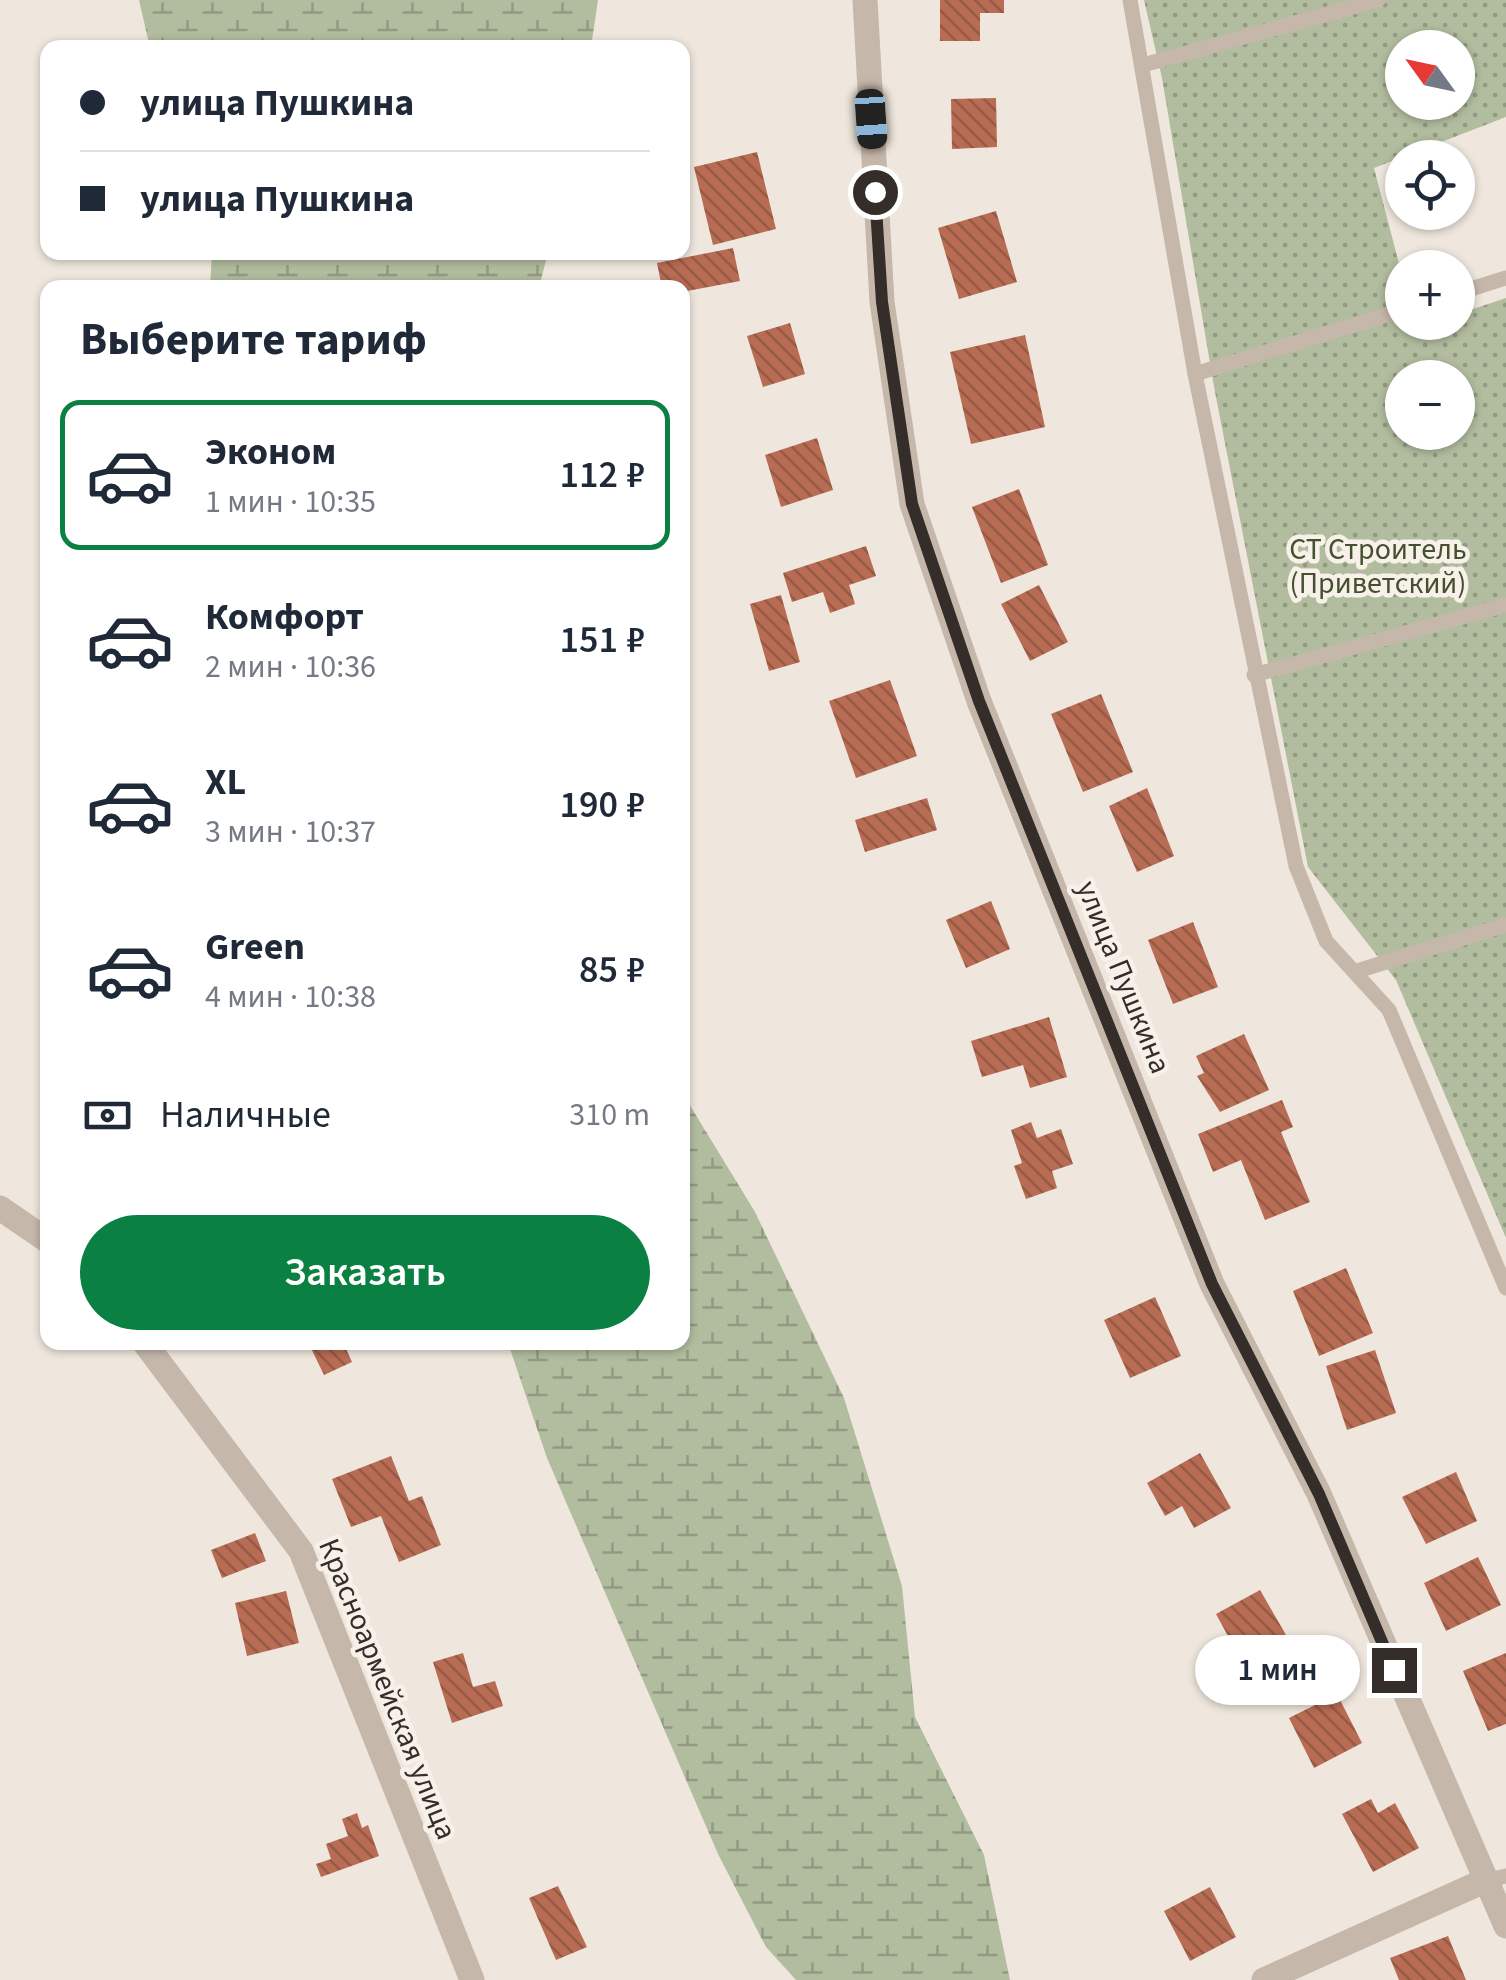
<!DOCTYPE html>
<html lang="ru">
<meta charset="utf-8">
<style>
:root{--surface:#fff;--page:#f6f6f7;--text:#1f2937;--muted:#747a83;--line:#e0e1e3;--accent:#0b8043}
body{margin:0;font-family:"Source Sans 3",sans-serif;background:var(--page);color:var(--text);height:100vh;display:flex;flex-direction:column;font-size:38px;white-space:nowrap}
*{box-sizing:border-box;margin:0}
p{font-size:32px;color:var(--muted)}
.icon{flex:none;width:55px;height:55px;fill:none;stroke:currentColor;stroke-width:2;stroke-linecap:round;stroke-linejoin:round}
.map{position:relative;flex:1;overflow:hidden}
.drawer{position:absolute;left:40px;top:280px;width:650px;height:1070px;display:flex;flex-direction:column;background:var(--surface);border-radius:20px;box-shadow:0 2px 8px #0004}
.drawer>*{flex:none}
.guide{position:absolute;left:40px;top:40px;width:650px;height:220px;border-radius:20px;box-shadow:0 2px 8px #0004;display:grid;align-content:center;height:220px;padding:0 40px;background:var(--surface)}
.needle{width:65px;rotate:303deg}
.fabs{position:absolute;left:1385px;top:30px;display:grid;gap:20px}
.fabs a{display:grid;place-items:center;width:90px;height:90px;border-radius:50%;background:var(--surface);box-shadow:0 2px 8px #0004;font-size:50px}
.end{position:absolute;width:45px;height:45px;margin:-22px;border:12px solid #352d29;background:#fff;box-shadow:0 0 0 5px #fff}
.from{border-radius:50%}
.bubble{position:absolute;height:70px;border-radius:35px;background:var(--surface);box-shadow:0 2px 8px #0004;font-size:32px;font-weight:600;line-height:70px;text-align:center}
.car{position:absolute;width:30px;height:60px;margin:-30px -15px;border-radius:12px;box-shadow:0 0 8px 2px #0007;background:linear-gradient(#222 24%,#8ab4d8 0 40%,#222 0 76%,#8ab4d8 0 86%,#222 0)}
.guide b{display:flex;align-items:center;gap:35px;height:95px;font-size:38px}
.guide b+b{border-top:2px solid var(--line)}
.guide i{width:25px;height:25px;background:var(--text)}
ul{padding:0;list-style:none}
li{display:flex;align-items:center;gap:30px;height:150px;margin:0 20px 15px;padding:0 20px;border:5px solid transparent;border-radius:20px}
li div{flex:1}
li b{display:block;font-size:38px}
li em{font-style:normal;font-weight:600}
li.current{border-color:var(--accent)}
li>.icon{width:90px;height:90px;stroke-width:1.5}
h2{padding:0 40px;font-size:45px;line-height:120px}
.pay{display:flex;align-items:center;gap:25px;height:110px;padding:0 40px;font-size:38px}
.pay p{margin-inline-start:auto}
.action{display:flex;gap:20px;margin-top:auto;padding:20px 40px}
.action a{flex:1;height:115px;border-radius:60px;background:var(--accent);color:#fff;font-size:40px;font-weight:600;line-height:115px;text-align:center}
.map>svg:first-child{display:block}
</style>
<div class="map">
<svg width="1506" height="1980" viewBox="0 0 1506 1980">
<defs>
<pattern id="wetland-marsh" width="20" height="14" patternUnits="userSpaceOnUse" patternTransform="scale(2.5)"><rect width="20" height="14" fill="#b2bd9f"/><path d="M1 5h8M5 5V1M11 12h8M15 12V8" fill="none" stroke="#929a82"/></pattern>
<pattern id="garden-dots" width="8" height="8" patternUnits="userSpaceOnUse" patternTransform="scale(2.5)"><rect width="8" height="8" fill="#b2bd9f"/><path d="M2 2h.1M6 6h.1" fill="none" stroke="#929a82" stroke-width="1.8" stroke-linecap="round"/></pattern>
<pattern id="building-back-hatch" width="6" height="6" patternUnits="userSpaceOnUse" patternTransform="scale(2.5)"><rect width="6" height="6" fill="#b86c53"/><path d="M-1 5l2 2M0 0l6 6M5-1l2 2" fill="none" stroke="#965945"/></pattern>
</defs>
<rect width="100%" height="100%" fill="#efe7dd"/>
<g fill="url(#wetland-marsh)">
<path d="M139 0H598L591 47 150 48Z"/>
<path d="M212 253V252L548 253 539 287 210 288Z"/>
<path d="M683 1094 755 1212 844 1398 902 1586 915 1717 984 1855 1010 1980H796L766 1947 718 1854 547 1458 508 1343 682 1342Z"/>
</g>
<path fill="url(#garden-dots)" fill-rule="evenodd" d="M1144 0H1506V117L1374 168 1402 275V322L1415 323 1417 327 1458 322V314L1506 298V1238L1396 980 1308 867 1214 387 1162 78ZM1402 48H1458V102H1402ZM1402 378H1458V432H1402Z"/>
<g fill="url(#building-back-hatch)">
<path d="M940 0H1004V13H980V41H940Z"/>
<path d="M996 98 997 147 952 149 951 99Z"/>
<path d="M757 152 776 229 713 245 694 167Z"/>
<path d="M996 211 1017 282 959 299 938 228Z"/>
<path d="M733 248 740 281 682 292V288H662L657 263Z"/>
<path d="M790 323 805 374 763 387 747 336Z"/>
<path d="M1025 335 1045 427 971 444 950 352Z"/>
<path d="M817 438 833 490 781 507 765 455Z"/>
<path d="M1019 489 1048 565 1001 583 972 507Z"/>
<path d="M866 546 876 576 849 585 855 604 830 613 823 592 792 602 783 573Z"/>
<path d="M1039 585 1068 642 1030 661 1001 604Z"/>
<path d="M781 595 800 662 769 671 750 604Z"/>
<path d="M890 680 917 756 856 778 829 701Z"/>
<path d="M1101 694 1133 772 1083 792 1051 714Z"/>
<path d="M1147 788 1174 856 1137 872 1109 806Z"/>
<path d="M927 798 937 830 865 852 855 820Z"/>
<path d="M991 901 1010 949 966 968 946 920Z"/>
<path d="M1193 922 1218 987 1173 1004 1148 940Z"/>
<path d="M1049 1017 1067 1077 1030 1088 1023 1065 982 1077 971 1041Z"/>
<path d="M1244 1034 1269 1090 1220 1112 1197 1076 1204 1073 1196 1056Z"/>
<path d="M1282 1100 1293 1127 1281 1132 1310 1202 1265 1220 1241 1160 1213 1172 1198 1134Z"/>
<path d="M1031 1122 1037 1138 1061 1129 1073 1164 1052 1171 1057 1188 1026 1199 1014 1166 1022 1163 1011 1130Z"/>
<path d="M1346 1268 1373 1333 1319 1356 1293 1291Z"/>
<path d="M1155 1297 1181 1356 1130 1378 1104 1320Z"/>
<path d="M308 1342H343L352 1362 324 1375Z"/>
<path d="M1375 1350 1396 1413 1347 1430 1326 1366Z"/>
<path d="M1200 1453 1231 1508 1194 1528 1182 1506 1165 1516 1147 1483Z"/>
<path d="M391 1456 409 1501 422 1496 441 1545 399 1562 381 1516 351 1527 332 1479Z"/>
<path d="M1456 1472 1477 1521 1426 1544 1402 1497Z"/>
<path d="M255 1533 266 1561 222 1578 211 1550Z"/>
<path d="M1478 1557 1501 1605 1446 1631 1424 1583Z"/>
<path d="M1260 1590 1286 1635 1241 1660 1216 1614Z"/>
<path d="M286 1591 299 1643 247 1656 235 1603Z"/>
<path d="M463 1653 473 1687 495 1681 503 1706 452 1723 433 1662Z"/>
<path d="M1506 1653V1724L1488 1731 1463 1671Z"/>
<path d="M1337 1694 1362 1743 1314 1768 1289 1718Z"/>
<path d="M1371 1799 1378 1813 1395 1803 1419 1848 1373 1872 1342 1814Z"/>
<path d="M357 1813 362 1828 368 1825 379 1856 321 1877 316 1864 331 1859 326 1844 348 1836 342 1819Z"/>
<path d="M558 1886 587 1947 556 1960 529 1898Z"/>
<path d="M1210 1887 1236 1937 1190 1961 1164 1911Z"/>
<path d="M1448 1936 1466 1980H1399L1390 1958Z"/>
</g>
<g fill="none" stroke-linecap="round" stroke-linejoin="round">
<g stroke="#c6b7ab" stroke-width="15">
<path d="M1130 0 1195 374 1296 866 1326 941 1389 1010 1506 1288"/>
<path d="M1143 65 1378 0"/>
<path d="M1458 293 1506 278"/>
<path d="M1195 374 1402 310"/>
<path d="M1254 675 1506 605"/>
<path d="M1357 971 1506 925"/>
<path d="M1484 1881 1506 1876"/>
</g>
<g stroke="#c6b7ab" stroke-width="25">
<path d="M865 0 882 302 912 504 979 701 1212 1284 1319 1494 1506 1926"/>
<path d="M0 1208 48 1241"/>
<path d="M144 1342 301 1551 472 1980"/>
<path d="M1264 1980 1484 1881"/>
</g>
</g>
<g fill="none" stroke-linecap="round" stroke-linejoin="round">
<path stroke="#352d29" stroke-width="12" d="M875 192 882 302 912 504 979 701 1212 1284 1319 1494 1394 1670"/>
</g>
<g text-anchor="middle" stroke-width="9" stroke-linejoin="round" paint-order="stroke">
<g font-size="30" fill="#445030" stroke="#f7f1e9">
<text x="1378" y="559">СТ Строитель<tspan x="1378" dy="34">(Приветский)</tspan></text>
</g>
<g font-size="30" fill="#352d29" stroke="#f7f1e9">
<text transform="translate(1124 977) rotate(68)" y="10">улица Пушкина</text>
<text transform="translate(388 1689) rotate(68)" y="10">Красноармейская улица</text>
</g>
</g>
</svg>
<div class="fabs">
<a><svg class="needle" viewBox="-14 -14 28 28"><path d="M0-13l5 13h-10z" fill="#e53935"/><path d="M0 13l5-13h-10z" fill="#747a83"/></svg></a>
<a><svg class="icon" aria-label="locate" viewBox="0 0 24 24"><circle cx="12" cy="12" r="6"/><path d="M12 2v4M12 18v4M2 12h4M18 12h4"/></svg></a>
<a>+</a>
<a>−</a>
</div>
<i class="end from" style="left:875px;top:192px"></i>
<i class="end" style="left:1394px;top:1670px"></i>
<div class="bubble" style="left:1195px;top:1635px;width:165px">1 мин</div>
<i class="car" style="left:871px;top:119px;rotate:176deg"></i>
<div class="guide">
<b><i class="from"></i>улица Пушкина</b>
<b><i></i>улица Пушкина</b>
</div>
<section class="drawer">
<h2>Выберите тариф</h2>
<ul>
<li class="current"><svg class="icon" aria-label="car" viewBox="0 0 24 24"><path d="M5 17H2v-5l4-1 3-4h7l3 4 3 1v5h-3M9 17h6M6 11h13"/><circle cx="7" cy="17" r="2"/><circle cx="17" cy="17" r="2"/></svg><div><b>Эконом</b><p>1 мин · 10:35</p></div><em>112 ₽</em></li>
<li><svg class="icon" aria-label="car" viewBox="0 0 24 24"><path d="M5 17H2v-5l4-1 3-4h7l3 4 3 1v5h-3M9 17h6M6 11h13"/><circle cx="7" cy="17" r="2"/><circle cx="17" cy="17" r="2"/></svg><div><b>Комфорт</b><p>2 мин · 10:36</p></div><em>151 ₽</em></li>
<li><svg class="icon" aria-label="car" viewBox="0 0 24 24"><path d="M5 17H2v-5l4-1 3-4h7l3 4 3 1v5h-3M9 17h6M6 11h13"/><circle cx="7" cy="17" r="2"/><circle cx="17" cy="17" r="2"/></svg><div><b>XL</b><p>3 мин · 10:37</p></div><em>190 ₽</em></li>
<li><svg class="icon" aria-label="car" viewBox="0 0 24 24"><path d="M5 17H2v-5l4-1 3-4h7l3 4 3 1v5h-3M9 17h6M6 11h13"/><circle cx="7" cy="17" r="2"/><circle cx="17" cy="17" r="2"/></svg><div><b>Green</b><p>4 мин · 10:38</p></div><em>85 ₽</em></li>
</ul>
<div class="pay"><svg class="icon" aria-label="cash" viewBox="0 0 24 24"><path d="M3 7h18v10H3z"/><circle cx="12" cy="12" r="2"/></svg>Наличные<p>310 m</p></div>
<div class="action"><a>Заказать</a></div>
</section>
</div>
